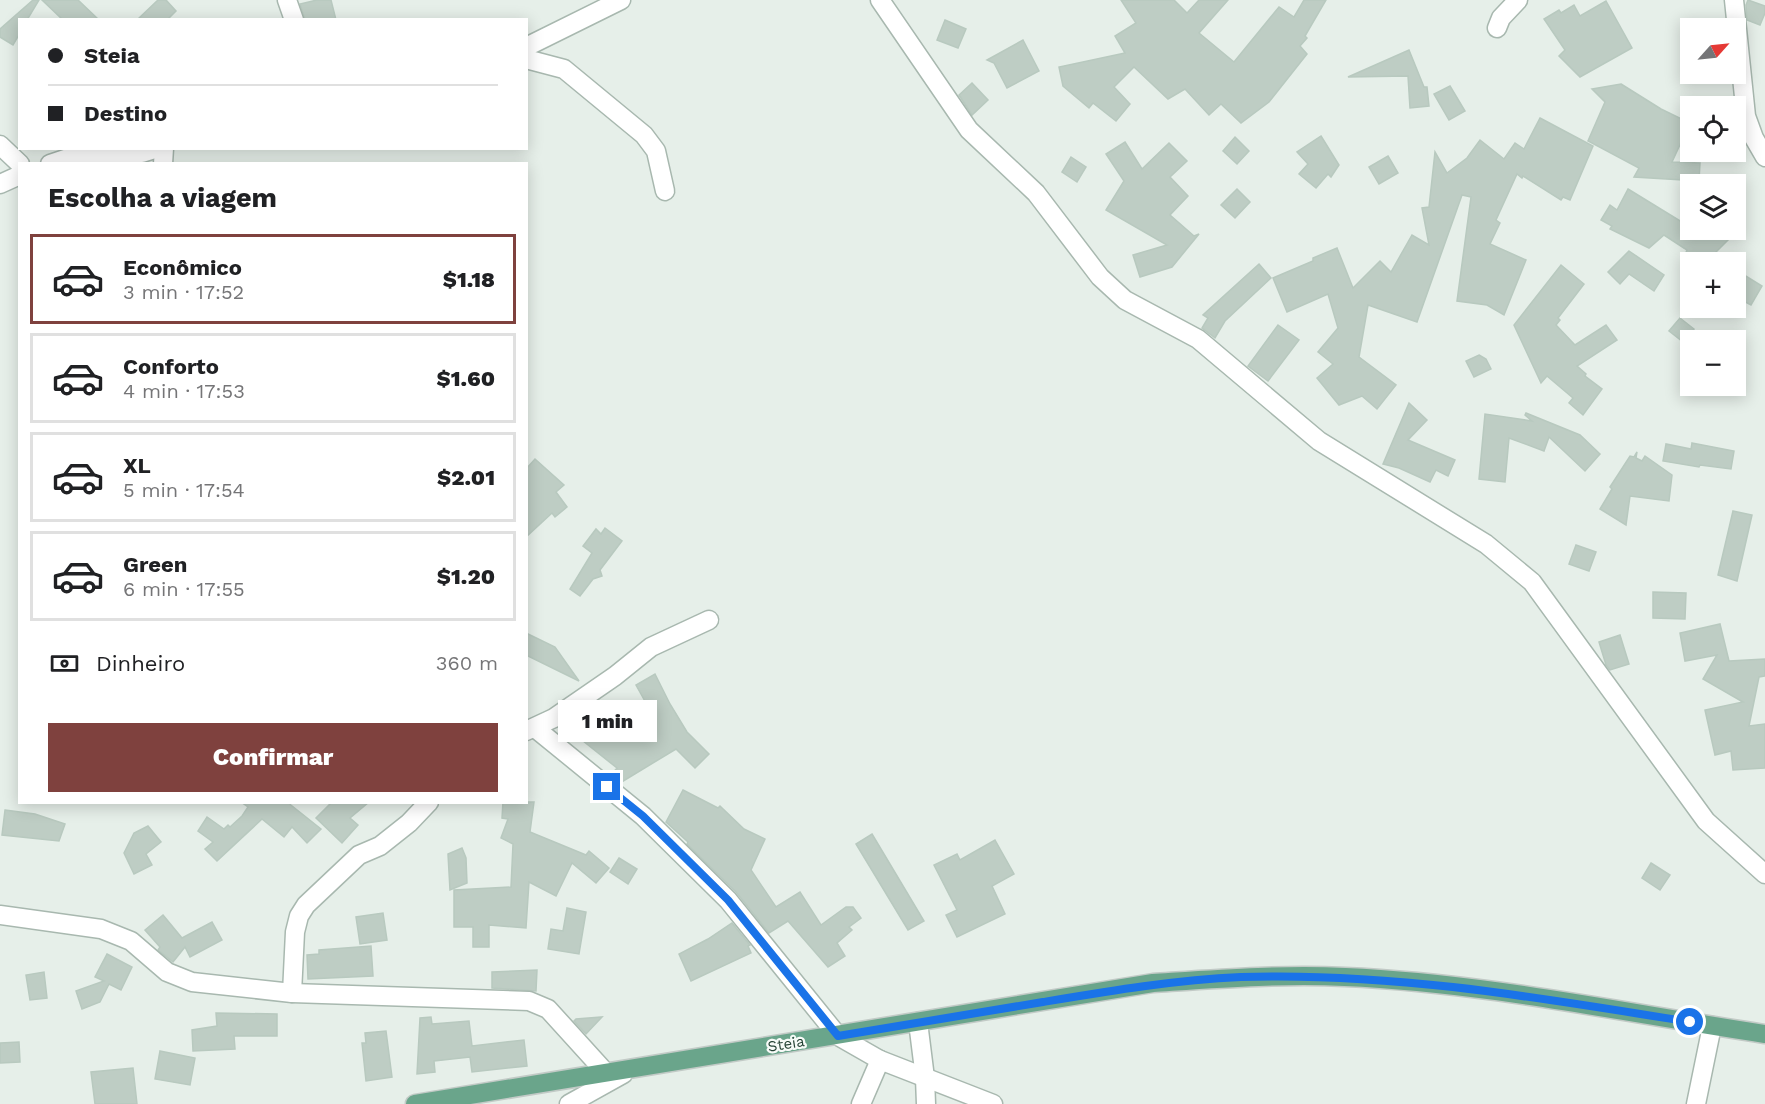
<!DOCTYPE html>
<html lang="pt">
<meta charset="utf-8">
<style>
:root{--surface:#fff;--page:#f2f2f2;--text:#202124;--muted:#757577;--line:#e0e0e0;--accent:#7f413e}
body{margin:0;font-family:"Work Sans",sans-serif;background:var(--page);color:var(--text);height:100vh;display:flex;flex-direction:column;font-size:22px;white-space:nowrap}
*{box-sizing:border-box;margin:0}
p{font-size:20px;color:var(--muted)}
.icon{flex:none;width:33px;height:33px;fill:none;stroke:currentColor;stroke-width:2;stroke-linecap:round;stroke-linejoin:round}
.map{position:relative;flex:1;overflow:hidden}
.side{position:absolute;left:18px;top:162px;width:510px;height:642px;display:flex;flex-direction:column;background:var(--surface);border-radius:0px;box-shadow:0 3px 15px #0003}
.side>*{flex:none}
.banner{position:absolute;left:18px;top:18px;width:510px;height:132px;border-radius:0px;box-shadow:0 3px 15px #0003;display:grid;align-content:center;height:132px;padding:0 30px;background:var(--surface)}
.needle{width:39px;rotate:63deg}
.tools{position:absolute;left:1680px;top:18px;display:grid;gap:12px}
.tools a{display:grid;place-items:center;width:66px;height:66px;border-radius:0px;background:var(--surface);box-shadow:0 3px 15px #0003;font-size:30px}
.end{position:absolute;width:27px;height:27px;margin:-14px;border:8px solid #1a73e8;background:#fff;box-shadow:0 0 0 3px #fff}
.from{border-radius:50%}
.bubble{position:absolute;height:42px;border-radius:0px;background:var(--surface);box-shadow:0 3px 15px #0003;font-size:20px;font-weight:800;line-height:42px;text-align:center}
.banner b{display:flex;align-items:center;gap:21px;height:57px;font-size:22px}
.banner b+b{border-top:2px solid var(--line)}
.banner i{width:15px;height:15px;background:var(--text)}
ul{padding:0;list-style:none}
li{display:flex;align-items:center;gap:18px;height:90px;margin:0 12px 9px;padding:0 18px;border:3px solid var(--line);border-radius:0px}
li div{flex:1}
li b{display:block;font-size:22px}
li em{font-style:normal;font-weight:800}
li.selected{border-color:var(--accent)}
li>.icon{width:54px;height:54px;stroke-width:1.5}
h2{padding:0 30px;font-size:27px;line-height:72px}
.pay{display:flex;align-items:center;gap:15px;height:66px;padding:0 30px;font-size:22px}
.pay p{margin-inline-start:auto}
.action{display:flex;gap:12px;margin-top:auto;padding:12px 30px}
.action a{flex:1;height:69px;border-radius:0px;background:var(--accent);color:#fff;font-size:24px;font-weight:800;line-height:69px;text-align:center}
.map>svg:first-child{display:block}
</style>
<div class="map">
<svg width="1765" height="1104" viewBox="0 0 1765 1104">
<rect width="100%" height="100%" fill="#e6efe9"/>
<g fill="#becdc4" stroke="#b8c9bf" stroke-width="1.5">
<path d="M33 0H39L27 20H20V33L13 45 0 37V29Z"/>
<path d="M42 0H78L99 20H63Z"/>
<path d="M158 0H166L176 11 167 20H137Z"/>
<path d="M317 0H331L336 20H305L300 4Z"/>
<path d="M1121 0H1174L1187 13 1199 0H1228L1199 33 1234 62 1279 7 1294 17 1304 0H1326L1305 36 1307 38 1300 46 1307 54 1269 102 1241 123 1221 104 1209 115 1185 89 1168 99 1134 67 1114 87 1130 104 1116 121 1093 103 1089 108 1063 86 1059 67 1125 53 1115 36 1136 23Z"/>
<path d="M1748 0 1765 6V13L1760 25 1747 20 1746 5Z"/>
<path d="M1606 1 1632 48 1580 77 1559 56 1565 50 1544 19 1559 10 1561 13 1574 5 1580 16Z"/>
<path d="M945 20 966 29 958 48 937 40Z"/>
<path d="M1023 40 1039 71 1007 88 994 63 987 60Z"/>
<path d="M1409 50 1424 87H1427L1429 106 1410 108 1408 76 1348 77Z"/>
<path d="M972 83 988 100 972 115 959 95Z"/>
<path d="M1621 84 1661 109 1690 123 1672 162 1700 163 1699 181 1634 177 1639 168 1588 141 1605 102 1592 89Z"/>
<path d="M1450 86 1465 111 1449 120 1434 94Z"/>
<path d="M1540 118 1593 146 1570 200 1563 197 1561 200 1523 176 1522 178 1517 174 1496 220 1500 223 1490 244 1526 260 1504 315 1487 305 1457 301 1471 197 1462 195 1417 322 1368 305 1359 357 1396 385 1377 409 1362 396 1339 405 1317 378 1333 364 1318 352 1338 328 1328 294 1287 312 1273 278 1313 261V258L1337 248 1353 288 1380 261 1391 272 1412 235 1429 245 1422 208 1429 207 1435 152 1447 173 1467 158 1480 140 1504 159 1515 143 1524 149Z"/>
<path d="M1321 136 1339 165 1331 177 1328 174 1316 188 1299 174 1308 164 1297 152Z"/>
<path d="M1235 137 1249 151 1237 164 1223 151Z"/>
<path d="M1125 142 1142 169 1169 143 1187 161 1170 177 1188 196 1170 215 1194 236 1199 234 1172 267 1140 277 1133 255 1167 245 1106 210 1124 181 1106 154Z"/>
<path d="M1388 156 1398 173 1379 184 1369 167Z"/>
<path d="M1071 157 1086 167 1077 182 1062 172Z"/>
<path d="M1237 189 1250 202 1235 218 1221 205Z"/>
<path d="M1628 189 1690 227V230H1738L1706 262H1682L1687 250 1664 235 1649 248 1610 229 1612 226 1601 220 1610 205 1617 210Z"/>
<path d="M1629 251 1664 275 1654 291 1629 274 1620 284 1608 272Z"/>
<path d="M1259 264 1271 278 1225 321 1215 338 1202 328 1208 318 1203 315Z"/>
<path d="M1561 265 1584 284 1558 318 1560 320 1556 325 1575 345 1606 325 1617 340 1577 366 1586 374 1585 376 1602 389 1583 415 1569 403 1573 398 1547 376 1541 383 1514 325Z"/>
<path d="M1736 270 1762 286 1751 305 1736 297Z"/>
<path d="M1680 318 1694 329 1683 342 1669 331Z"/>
<path d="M1278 325 1299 340 1268 381 1248 366Z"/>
<path d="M1479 355 1486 359 1491 369 1474 377 1466 361Z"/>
<path d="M1409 403 1427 420 1408 440 1455 460 1448 476 1436 470 1430 482 1399 468 1383 464Z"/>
<path d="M1526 413 1580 435 1600 454 1585 471 1549 437 1544 451 1509 438 1505 482 1479 479 1485 414 1532 421 1525 415Z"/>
<path d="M1692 443 1734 451 1731 469 1700 465 1699 467 1663 461 1666 444 1691 449Z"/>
<path d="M1637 452 1636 458 1642 461 1645 456 1672 475 1669 501 1630 496 1626 525 1600 509 1612 489 1610 487 1630 456 1634 457Z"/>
<path d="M535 459 564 485 556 492 567 507 555 517 552 513 526 537V469Z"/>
<path d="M1733 511 1752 515 1737 581 1718 575Z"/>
<path d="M605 528 622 541 600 570 602 576 593 579 580 596 570 589 592 553 583 546 596 529 601 534Z"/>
<path d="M1576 545 1596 552 1589 571 1569 564Z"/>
<path d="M1653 592 1686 593 1685 619 1653 618Z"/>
<path d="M1720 624 1729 661 1765 659V676L1759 677 1749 726 1765 724V768L1733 770 1731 751 1715 755 1705 710 1743 702 1703 679 1717 655 1685 661 1680 633Z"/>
<path d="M526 633 555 647 579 681 526 655Z"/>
<path d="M1620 635 1629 664 1610 670 1606 665 1599 642Z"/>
<path d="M655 674 670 704 687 732 709 754 695 768 676 749 620 783 611 775 617 768 583 741 603 716 621 731 651 712 636 685Z"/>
<path d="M683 790 718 808 720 806 744 829 765 839 751 870 776 907 800 892 821 925 846 907H853L861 918 849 927 852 930 837 943 845 956 828 967 788 921 769 933 736 892 687 844 688 842 666 822Z"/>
<path d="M241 802H287L321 829 307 843 292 827 284 837 262 819 217 861 205 849 213 842 198 831 207 817 224 829 228 825 230 827 242 816 248 807Z"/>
<path d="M332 802H369L350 818 358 825 342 843 316 818Z"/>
<path d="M503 802H534L530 832 586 855 589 851 609 868 596 883 572 863 556 896 529 882 526 928 489 925V947H473V927H454V890L511 887 513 844 501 838 508 819 502 818Z"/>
<path d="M5 810 35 814 65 824 59 841 2 835Z"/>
<path d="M148 826 161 842 146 854 152 865 134 874 124 853 134 833Z"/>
<path d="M872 834 924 921 908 930 856 844Z"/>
<path d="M995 840 1014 874 992 886 1005 914 957 937 946 915 957 910 934 865 957 854 960 860Z"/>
<path d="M462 848 466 858 467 883 450 890 448 854Z"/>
<path d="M619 858 637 869 628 884 610 872Z"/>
<path d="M1651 863 1670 875 1660 890 1642 878Z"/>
<path d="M567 908 586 912 579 954 548 949 551 929 563 931Z"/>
<path d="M383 913 387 940 360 944 356 917Z"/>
<path d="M163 915 182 938 212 922 222 940 190 957 185 947 173 962 158 950 160 947 145 930Z"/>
<path d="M732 923 750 945 748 946 751 953 691 981 679 954 708 939Z"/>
<path d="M371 946 373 976 308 979 307 955 319 954V950Z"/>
<path d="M107 954 132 967 121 990 109 984 100 1002 82 1009 76 991 104 981 95 977Z"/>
<path d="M537 970 536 991 492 988V972Z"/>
<path d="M44 972 47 998 30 1000 26 975Z"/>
<path d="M216 1013 277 1014V1036H234L235 1049 193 1051 192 1030 217 1026Z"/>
<path d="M431 1017 432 1024 469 1021 472 1046 524 1040 527 1066 472 1072 470 1057 434 1061 435 1072 417 1074 420 1018Z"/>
<path d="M602 1017 586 1034 574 1021 576 1019Z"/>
<path d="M386 1031 392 1077 366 1081 362 1043H366L365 1033Z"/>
<path d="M19 1042 20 1062 0 1063V1043Z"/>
<path d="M160 1051 195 1058 190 1085 155 1079Z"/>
<path d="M133 1068 137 1104H95L91 1072Z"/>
</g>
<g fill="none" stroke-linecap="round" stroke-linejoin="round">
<g stroke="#a8b8af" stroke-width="21">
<g id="minor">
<path d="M287 0 294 20"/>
<path d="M880 0 969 130 1036 193 1100 277 1125 300 1198 339 1319 441 1486 544 1532 582 1706 821 1765 874"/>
<path d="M1734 0 1746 116 1754 138 1765 157"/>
<path d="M1497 28 1501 18 1518 0"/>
<path d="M526 47 621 0"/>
<path d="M526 59 564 69 644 135 656 151 665 191"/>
<path d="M0 145 20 164"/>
<path d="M50 164 83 153H142L158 148"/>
<path d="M163 164 164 148"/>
<path d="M0 184 20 175"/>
<path d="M535 728 643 816 728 900 838 1036 880 1060 993 1104"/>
<path d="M526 731 554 718 615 676 651 647 709 620"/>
<path d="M0 915 101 929 131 941 167 972 192 982 292 993 529 1001 548 1009 607 1074"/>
<path d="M292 993 295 932 299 916 306 905 359 855 380 846 409 823 429 802"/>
<path d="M918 1022 925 1078 926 1104"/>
<path d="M569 1104 623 1074"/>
<path d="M861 1104 880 1060"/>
<path d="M1696 1104 1712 1026"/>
</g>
</g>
<g stroke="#c2cac6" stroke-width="21">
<path id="primary" d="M415 1104 1153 983C1216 979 1281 974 1345 977 1486 983 1625 1013 1765 1034"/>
</g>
<use href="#minor" stroke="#fff" stroke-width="18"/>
<use href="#primary" stroke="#6aa58b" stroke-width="18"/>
</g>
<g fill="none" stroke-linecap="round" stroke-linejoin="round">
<path stroke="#1a73e8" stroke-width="8" d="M607 787 643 816 728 900 838 1036C906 1025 975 1013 1043 1002 1109 991 1174 980 1241 977 1392 972 1541 998 1690 1022"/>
</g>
<g text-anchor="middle" stroke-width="4.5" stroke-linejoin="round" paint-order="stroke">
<g font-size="15" fill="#244234" stroke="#f7fbf8">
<text transform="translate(786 1044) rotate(-9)" y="5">Steia</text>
</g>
</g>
</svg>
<div class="tools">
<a><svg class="needle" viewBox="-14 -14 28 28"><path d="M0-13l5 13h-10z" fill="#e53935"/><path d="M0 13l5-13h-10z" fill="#757577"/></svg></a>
<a><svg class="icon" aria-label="locate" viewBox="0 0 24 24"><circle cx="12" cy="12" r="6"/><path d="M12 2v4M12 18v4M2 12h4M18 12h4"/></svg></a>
<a><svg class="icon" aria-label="layers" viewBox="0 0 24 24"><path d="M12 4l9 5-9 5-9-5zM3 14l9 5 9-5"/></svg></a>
<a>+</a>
<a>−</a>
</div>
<i class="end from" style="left:1690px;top:1022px"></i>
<i class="end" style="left:607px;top:787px"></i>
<div class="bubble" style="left:558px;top:700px;width:99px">1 min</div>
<div class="banner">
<b><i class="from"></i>Steia</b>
<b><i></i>Destino</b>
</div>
<section class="side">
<h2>Escolha a viagem</h2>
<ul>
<li class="selected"><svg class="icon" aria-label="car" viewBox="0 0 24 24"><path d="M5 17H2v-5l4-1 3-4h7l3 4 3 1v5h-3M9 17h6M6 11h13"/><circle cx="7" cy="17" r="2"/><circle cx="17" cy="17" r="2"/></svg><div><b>Econômico</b><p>3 min · 17:52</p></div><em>$1.18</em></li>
<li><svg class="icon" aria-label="car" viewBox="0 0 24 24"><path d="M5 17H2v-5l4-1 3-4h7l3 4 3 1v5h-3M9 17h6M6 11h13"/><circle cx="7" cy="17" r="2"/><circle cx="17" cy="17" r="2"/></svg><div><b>Conforto</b><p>4 min · 17:53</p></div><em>$1.60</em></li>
<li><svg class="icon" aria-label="car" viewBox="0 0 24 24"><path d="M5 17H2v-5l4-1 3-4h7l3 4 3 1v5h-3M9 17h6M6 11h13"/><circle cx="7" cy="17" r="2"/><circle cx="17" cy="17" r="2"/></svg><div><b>XL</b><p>5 min · 17:54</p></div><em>$2.01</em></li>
<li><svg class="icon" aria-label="car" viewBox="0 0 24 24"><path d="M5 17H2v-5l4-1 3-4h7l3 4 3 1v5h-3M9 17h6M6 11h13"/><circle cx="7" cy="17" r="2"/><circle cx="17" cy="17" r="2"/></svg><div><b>Green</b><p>6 min · 17:55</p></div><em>$1.20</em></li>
</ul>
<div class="pay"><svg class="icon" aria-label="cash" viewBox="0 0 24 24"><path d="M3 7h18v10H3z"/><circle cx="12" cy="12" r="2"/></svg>Dinheiro<p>360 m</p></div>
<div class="action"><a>Confirmar</a></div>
</section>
</div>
